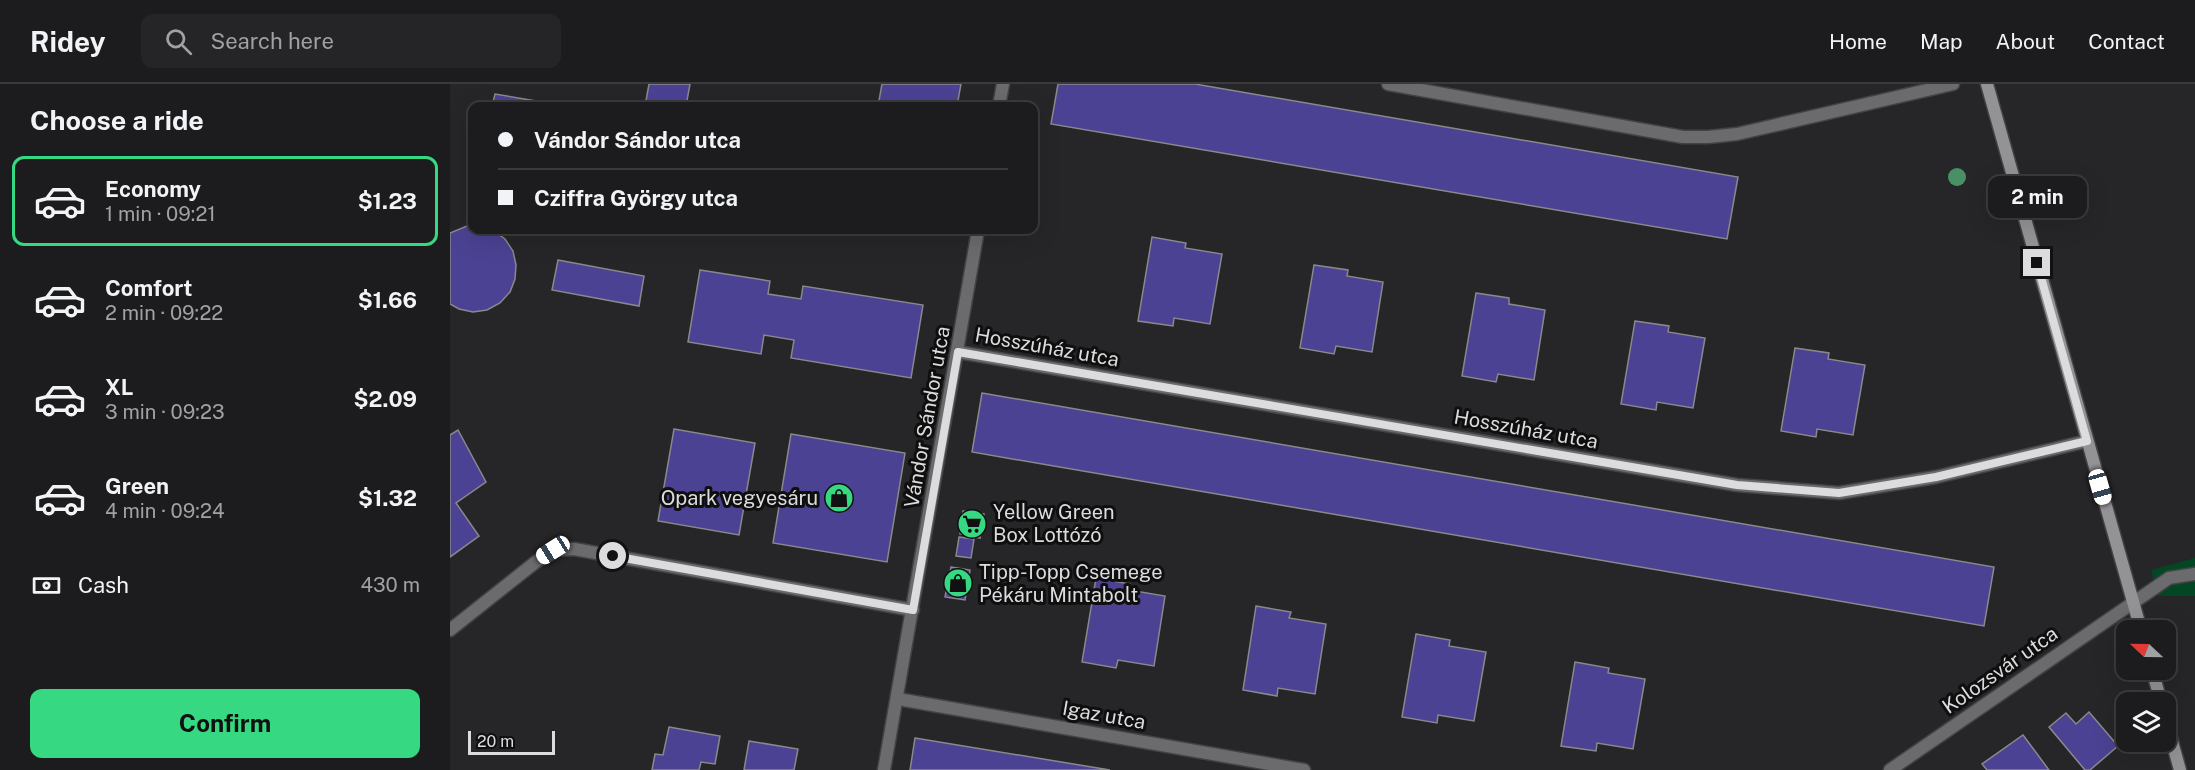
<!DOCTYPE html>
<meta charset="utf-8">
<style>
:root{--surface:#1c1c1e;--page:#252527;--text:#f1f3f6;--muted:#a0a1a4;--line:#3a3a3c;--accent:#36d881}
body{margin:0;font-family:"Public Sans",sans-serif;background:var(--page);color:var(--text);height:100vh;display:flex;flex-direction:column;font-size:22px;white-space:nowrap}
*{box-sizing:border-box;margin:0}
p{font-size:20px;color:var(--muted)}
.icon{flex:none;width:33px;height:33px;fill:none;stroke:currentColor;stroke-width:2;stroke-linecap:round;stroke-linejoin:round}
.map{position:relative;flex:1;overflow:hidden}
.details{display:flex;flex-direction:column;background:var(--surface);width:450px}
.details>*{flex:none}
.banner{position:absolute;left:18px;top:18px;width:570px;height:132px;border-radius:12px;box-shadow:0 6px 24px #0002,0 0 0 2px var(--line);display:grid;align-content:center;height:132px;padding:0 30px;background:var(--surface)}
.needle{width:39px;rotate:292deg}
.buttons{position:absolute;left:1666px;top:536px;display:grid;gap:12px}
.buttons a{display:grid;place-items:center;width:60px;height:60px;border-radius:12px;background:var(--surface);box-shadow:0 6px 24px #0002,0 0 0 2px var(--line);font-size:30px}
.scale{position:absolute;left:18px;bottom:15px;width:87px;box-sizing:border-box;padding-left:6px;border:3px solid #dcdcde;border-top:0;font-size:16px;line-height:21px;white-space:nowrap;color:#dcdcde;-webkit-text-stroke:4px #0f0f10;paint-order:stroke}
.end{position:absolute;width:27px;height:27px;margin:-14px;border:8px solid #dcdcde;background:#111;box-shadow:0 0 0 3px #111}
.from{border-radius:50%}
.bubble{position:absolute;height:42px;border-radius:12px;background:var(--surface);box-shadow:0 6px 24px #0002,0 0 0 2px var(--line);font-size:20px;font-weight:700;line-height:42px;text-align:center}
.car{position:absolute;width:18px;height:36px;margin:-18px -9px;border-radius:8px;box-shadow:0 0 4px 2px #0007;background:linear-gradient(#fff 24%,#345 0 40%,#fff 0 76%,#345 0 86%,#fff 0)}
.banner b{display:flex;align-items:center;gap:21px;height:57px;font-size:22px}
.banner b+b{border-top:2px solid var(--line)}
.banner i{width:15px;height:15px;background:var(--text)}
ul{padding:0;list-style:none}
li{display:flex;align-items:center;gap:18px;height:90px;margin:0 12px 9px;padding:0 18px;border:3px solid transparent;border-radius:12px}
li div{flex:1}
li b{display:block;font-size:22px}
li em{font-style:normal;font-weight:700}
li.on{border-color:var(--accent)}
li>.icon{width:54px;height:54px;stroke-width:1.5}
h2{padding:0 30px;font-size:27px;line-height:72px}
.pay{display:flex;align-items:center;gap:15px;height:66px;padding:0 30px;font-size:22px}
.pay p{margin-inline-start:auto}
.button{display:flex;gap:12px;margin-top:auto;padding:12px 30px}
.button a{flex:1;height:69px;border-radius:12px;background:var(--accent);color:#111;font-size:24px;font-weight:700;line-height:69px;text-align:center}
header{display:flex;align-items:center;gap:36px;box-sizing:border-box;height:84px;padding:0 30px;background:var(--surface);border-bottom:2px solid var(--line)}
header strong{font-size:28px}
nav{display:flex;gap:33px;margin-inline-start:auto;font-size:21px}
.search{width:420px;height:54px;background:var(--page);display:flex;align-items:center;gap:15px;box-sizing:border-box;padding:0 21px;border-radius:12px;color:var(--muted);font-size:22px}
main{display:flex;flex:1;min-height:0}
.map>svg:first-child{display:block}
</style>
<header>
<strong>Ridey</strong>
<div class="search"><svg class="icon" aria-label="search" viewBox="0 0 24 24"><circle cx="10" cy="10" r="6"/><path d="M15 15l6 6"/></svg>Search here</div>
<nav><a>Home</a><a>Map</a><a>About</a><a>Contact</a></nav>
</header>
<main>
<section class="details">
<h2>Choose a ride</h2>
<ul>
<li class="on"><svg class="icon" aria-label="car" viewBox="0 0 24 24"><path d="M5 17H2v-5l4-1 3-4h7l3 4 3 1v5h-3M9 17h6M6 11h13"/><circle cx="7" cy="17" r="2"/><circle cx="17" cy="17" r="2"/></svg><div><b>Economy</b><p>1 min · 09:21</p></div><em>$1.23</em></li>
<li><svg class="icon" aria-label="car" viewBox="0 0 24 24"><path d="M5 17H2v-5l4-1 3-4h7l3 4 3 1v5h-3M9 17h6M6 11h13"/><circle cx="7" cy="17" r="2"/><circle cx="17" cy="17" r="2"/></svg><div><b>Comfort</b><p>2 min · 09:22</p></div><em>$1.66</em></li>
<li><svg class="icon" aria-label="car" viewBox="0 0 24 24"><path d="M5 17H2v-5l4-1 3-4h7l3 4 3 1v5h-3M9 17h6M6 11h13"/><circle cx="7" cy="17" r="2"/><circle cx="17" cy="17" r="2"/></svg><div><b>XL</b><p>3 min · 09:23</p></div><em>$2.09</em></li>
<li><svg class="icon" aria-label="car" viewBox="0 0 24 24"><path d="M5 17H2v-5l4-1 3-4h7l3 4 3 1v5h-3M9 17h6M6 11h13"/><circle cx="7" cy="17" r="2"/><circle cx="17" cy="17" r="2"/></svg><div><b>Green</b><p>4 min · 09:24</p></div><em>$1.32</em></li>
</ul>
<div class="pay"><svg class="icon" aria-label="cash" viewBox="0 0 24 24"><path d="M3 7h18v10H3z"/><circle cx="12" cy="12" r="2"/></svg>Cash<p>430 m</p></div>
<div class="button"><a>Confirm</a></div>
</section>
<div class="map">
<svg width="1745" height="686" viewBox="0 0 1745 686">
<rect width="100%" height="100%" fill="#262628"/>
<path fill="#034624" d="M1745 474V512H1708L1701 486Z"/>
<g fill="#4b4293" stroke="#89898c" stroke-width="1.5">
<path d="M199 0H240L236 22H195Z"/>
<path d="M432 0H511L507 22H428Z"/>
<path d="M608 0H745L1288 93 1277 155 601 40Z"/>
<path d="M45 10 116 22H42Z"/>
<path d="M17 142H22V146L44 147 55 155 63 167 66 181 65 195 60 208 50 219 37 226 23 228 9 225 0 220V149Z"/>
<path d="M702 153 736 159 735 164 772 170 760 240 724 234 723 242 688 237Z"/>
<path d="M108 176 194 192 189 222 102 206Z"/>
<path d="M864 181 898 186 897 192 933 198 922 268 886 262 884 270 850 264Z"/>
<path d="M250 186 320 197 318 210 351 215 353 202 473 221 461 294 341 274 344 256 314 251 311 270 238 258Z"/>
<path d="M1026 209 1059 214V220L1095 226 1084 296 1048 290 1046 298 1012 292Z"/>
<path d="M1185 237 1219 242 1218 248 1255 254 1243 324 1207 318 1206 326 1171 320Z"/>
<path d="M1345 264 1379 269 1378 275 1415 281 1403 351 1367 345 1366 353 1331 347Z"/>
<path d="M532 309 1544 483 1534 542 522 368Z"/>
<path d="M224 345 305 359 289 451 208 437Z"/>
<path d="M8 346 36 398 6 419 29 452 0 473V351Z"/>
<path d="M341 350 455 369 437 478 323 459Z"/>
<path d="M513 427 534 430 530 454 510 450Z"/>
<path d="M509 453 524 455 521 474 506 472Z"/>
<path d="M501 483 520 486 515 516 495 513Z"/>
<path d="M646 494 680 500 679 506 715 512 704 582 668 576 666 584 632 578Z"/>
<path d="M806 522 841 528 839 534 876 540 865 610 828 604 827 612 793 606Z"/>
<path d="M966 550 1000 556 999 562 1036 568 1024 637 988 631 987 639 952 633Z"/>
<path d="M1125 578 1159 584 1158 589 1195 595 1183 665 1147 659 1146 667 1111 662Z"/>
<path d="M1639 628 1668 662 1640 686H1635L1599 643 1616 629 1626 640Z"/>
<path d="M219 643 270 652 265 680 251 678 249 686H202L205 670 213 671Z"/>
<path d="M1573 651 1599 686H1537L1532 680Z"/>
<path d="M465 654 660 686H460Z"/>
<path d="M299 657 348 665 344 686H294Z"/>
</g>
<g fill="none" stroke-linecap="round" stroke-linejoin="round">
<g stroke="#434345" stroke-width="15">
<g id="street">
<path d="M938 0 1233 53H1258L1287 50 1503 0"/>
<path d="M549 22 553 0"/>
<path d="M508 268 1287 401 1389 409 1486 393 1637 357"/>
<path d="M0 546 87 477 103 466 124 465 463 526"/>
<path d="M448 615 854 686"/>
<path d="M434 686 528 146"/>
<path d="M1440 686 1719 494 1745 490"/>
</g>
</g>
<g stroke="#434345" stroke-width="15">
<g id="secondary">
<path d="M1537 0 1691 546"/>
<path d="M1702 585 1711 618"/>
<path d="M1716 636 1730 686"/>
</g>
</g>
<use href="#street" stroke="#6b6b6d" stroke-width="12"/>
<use href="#secondary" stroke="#939395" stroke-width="12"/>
</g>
<circle fill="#4a9066" cx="1507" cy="93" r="9"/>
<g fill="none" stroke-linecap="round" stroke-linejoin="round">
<path stroke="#dcdcde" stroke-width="8" d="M163 472 463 526 508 268 1287 401 1389 409 1486 393 1637 357 1587 179"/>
</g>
<defs>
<g id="shop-disc" transform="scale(1.5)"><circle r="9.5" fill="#36d881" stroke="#0f0f10"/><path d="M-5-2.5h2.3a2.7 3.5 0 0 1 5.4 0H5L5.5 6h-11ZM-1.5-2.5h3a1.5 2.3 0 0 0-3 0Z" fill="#111"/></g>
<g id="supermarket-disc" transform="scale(1.5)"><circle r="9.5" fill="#36d881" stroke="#0f0f10"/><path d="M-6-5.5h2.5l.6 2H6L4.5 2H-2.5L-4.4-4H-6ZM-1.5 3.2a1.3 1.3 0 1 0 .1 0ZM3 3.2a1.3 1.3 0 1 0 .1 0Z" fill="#111"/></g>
</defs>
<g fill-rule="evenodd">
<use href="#shop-disc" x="389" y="414"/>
<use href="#supermarket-disc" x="522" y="440"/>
<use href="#shop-disc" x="508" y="499"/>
</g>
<g text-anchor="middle" stroke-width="6" stroke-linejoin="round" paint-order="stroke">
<g font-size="20" fill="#dcdcde" stroke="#0f0f10">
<text transform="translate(597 263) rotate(10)" y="7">Hosszúház utca</text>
<text transform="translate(477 333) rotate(-80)" y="7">Vándor Sándor utca</text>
<text transform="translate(1076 345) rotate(10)" y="7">Hosszúház utca</text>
<text transform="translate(1550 586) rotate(-35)" y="7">Kolozsvár utca</text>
<text transform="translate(654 631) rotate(10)" y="7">Igaz utca</text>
</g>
<g font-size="20" fill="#dcdcde" stroke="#0f0f10" text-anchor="start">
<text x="368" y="421" text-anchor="end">Opark vegyesáru</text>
<text x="543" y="435">Yellow Green<tspan x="543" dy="23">Box Lottózó</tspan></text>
<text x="529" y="495">Tipp-Topp Csemege<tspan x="529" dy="23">Pékáru Mintabolt</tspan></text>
</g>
</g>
</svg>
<div class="buttons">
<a><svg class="needle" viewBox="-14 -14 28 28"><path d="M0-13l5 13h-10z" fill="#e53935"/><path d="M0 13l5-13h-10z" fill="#a0a1a4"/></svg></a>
<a><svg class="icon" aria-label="layers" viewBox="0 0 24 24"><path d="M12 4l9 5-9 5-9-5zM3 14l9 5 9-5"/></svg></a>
</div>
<div class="scale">20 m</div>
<i class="end from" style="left:163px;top:472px"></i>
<i class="end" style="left:1587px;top:179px"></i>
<div class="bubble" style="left:1538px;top:92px;width:99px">2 min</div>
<i class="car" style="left:1650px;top:403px;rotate:164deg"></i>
<i class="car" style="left:103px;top:466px;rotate:238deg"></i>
<div class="banner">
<b><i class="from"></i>Vándor Sándor utca</b>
<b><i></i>Cziffra György utca</b>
</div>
</div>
</main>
